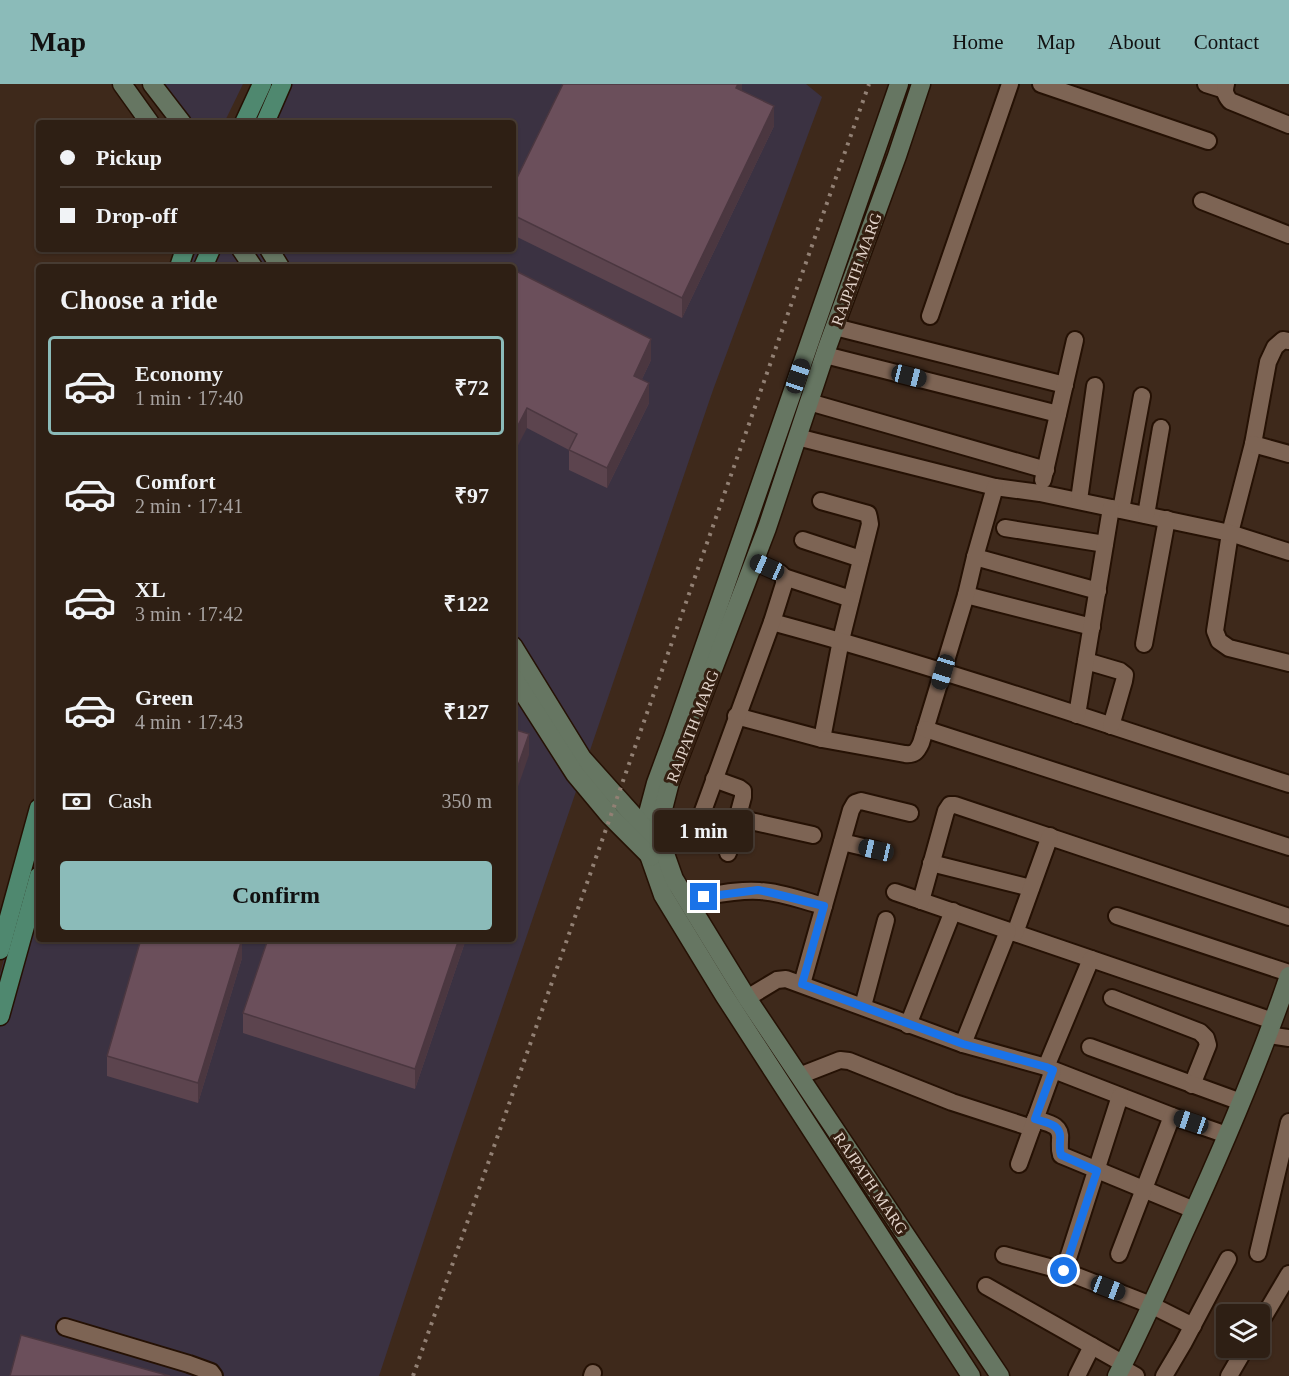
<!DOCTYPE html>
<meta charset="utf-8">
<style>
:root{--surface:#2e1f14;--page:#36271d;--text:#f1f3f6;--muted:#a7a2a0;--line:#493d34;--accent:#8bbbb9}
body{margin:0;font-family:"Times New Roman",serif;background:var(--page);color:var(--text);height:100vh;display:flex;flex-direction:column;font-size:22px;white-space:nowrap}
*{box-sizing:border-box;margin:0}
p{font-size:20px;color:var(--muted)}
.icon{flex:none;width:33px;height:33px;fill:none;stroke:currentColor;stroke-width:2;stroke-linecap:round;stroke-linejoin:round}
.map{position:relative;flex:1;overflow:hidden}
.details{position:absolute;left:36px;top:180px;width:480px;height:678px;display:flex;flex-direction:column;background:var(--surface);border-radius:6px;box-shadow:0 2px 4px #0004,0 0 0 2px var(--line)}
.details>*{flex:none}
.top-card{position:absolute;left:36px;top:36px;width:480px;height:132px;border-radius:6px;box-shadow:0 2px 4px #0004,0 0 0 2px var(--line);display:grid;align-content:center;height:132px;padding:0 24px;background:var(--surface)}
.fabs{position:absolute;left:1216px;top:1220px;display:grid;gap:12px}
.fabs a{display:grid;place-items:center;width:54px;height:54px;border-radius:6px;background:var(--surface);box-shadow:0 2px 4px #0004,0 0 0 2px var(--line);font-size:30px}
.end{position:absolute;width:27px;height:27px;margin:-14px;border:8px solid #1a73e8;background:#fff;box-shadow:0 0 0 3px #fff}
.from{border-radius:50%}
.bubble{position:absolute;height:42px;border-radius:6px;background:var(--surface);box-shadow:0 2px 4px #0004,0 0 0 2px var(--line);font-size:20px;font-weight:600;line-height:42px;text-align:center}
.car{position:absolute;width:18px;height:36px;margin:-18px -9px;border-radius:8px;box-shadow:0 0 4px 2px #0007;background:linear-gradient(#222 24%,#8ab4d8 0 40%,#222 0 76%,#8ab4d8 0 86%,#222 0)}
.top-card b{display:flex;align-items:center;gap:21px;height:57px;font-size:22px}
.top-card b+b{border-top:2px solid var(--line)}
.top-card i{width:15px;height:15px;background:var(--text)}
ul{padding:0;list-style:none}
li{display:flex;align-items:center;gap:18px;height:99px;margin:0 12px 9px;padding:0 12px;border:3px solid transparent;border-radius:6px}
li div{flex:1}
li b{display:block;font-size:22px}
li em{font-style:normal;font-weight:600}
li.on{border-color:var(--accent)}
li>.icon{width:54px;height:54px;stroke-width:1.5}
h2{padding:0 24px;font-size:27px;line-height:72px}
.pay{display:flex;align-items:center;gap:15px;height:66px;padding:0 24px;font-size:22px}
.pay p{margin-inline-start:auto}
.cta{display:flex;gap:12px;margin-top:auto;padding:12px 24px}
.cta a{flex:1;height:69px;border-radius:6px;background:var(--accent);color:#111;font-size:24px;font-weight:600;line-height:69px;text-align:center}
header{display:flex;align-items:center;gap:36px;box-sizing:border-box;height:84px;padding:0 30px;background:var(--accent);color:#111}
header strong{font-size:28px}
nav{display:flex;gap:33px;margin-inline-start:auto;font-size:21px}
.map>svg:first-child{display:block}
</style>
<header>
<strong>Map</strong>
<nav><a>Home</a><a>Map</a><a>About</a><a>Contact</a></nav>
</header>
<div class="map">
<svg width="1289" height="1292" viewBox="0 0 1289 1292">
<rect width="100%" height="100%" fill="#3e291b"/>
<g fill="#3b3242">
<path d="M155 0H243L224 39H183Z"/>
<path d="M272 0H806L822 13 713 306 455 1062 379 1292H0V890L39 742V855H513V183H189L197 165H513V39H253Z"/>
</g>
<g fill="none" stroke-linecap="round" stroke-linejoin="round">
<g stroke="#251104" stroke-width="20">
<g id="street">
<path d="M1041 0 1208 57"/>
<path d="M1206 0 1225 6"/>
<path d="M1226 0C1224 7 1225 11 1230 17L1289 41"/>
<path d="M1202 117 1289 151"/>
<path d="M930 232 1010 0"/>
<path d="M835 243 1065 301"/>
<path d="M1289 257 1283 256 1275 263 1268 278 1253 360 1230 449 1215 547 1219 557 1229 564 1289 579"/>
<path d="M825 271 1058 330"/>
<path d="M809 318 1046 386"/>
<path d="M797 353 995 403 1040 409 1230 449 1289 468"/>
<path d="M1253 360 1289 370"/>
<path d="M1043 396 1075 256"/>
<path d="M1079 416 1095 302"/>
<path d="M821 417 868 430 869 434 870 440 841 556 822 655"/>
<path d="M1121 426 1142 312"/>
<path d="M1146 431 1161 344"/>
<path d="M1005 444 1105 460"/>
<path d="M803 456 861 475"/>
<path d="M975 473 1098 507"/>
<path d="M784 493 851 515"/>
<path d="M966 511 1092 543"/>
<path d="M772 538C946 585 1117 644 1289 700"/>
<path d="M1144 560 1167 435"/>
<path d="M1086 577 1120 587 1125 591 1124 597 1111 642"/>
<path d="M1077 631 1111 424"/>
<path d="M736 632 822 655 905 670C914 671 917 668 921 659L966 511 975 473 995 403"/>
<path d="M925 645 1289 763"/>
<path d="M714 695 739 704 743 707V713L728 769"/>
<path d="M703 727 772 538 784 500V493L780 489 754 477"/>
<path d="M737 734 813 751"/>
<path d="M842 758 876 766"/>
<path d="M931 779 1031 804"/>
<path d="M895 808 1273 937"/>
<path d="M686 815C710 812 736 805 760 807 782 808 803 817 824 822"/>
<path d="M921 817 946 727 950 721H955L1289 833"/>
<path d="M1117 832 1289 889"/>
<path d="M1015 849 1050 752"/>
<path d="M802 900 851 726 855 719 861 717 910 729"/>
<path d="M747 914 777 896 786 895 963 960 1046 983 1172 1032 1227 1051"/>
<path d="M1112 914 1200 948 1206 954 1208 961 1192 1001"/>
<path d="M863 922 886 836"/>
<path d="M908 941 953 827"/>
<path d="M1268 951 1289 954"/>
<path d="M963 960 1008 847"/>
<path d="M1090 963 1241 1018"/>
<path d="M1046 983 1091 875"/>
<path d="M799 992 840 976 849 977 952 1018 1032 1044"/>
<path d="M1035 1035C1047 1039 1062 1040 1060 1056 1060 1062 1059 1065 1061 1071L1194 1126"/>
<path d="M1019 1080 1053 986"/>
<path d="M1258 1169 1289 1038"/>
<path d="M1119 1170 1172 1032"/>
<path d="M1004 1171 1064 1187 1151 1221 1193 1242"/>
<path d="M1064 1187 1120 1012"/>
<path d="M986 1202 1124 1280"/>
<path d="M1260 1239 1289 1190"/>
<path d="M65 1243 189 1280 211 1288 214 1292"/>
<path d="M1122 1284 1136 1292"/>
<path d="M592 1292 593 1289"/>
<path d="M1077 1292 1092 1262"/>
<path d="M1164 1292 1183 1260 1228 1175"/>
<path d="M1229 1292 1246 1263"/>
</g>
</g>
<g stroke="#251104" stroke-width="21">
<g id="secondary">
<path d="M122 0 150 39"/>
<path d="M152 0 182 39"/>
<path d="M899 0 673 653 656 699 648 729 646 745 649 771 663 811 724 911 971 1292"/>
<path d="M921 0 897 72 827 264 767 444 670 698 661 733 663 764 674 795 747 914 1000 1292"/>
<path d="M241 165 253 183"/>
<path d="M269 165 280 183"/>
<path d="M513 562 582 674 651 751"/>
<path d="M513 593 575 690 610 732 651 773"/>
<path d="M1117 1292C1141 1246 1162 1198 1183 1151 1222 1066 1259 980 1289 892"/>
</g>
</g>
<g stroke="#251104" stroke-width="21">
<g id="primary">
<path d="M244 39 262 0"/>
<path d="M265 39 282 0"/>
<path d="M179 183 185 165"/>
<path d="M203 183 211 165"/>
<path d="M0 866 39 724"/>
<path d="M0 932 39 792"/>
</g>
</g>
<use href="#street" stroke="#7d6454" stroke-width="16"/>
<use href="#secondary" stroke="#667662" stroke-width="18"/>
<use href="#primary" stroke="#4f886f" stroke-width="18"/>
<path stroke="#928074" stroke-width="4" stroke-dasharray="3 6" stroke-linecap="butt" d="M413 1292 869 0"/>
</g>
<g fill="#5c444e">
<path d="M742 0V7L774 42 682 234 513 151V102Z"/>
<path d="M513 187 651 276 642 295 649 319 607 404 569 386V366L527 344Z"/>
<path d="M466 855 415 1005 243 949V929Z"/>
<path d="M242 874 198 1019 107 992V972Z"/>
</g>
<g fill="#4b3740">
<path d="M738 0H742V11L736 4Z"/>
<path d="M774 22V42L682 234V214Z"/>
<path d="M651 255V276L634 312V292Z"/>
<path d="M649 299V319L607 404V384Z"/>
<path d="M527 324V344L513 371V351Z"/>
<path d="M529 650V671L513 717V696Z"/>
<path d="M242 855V874L198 1019V999Z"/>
<path d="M459 855H466L415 1005V985Z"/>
</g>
<g fill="#6b4f5b" stroke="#4b3740" stroke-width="1.5">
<path d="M563 0H738L736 4 774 22 682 214 513 131V102Z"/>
<path d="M514 186 651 255 634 292 649 299 607 384 569 366 577 350 527 324 513 351V187Z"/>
<path d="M513 645 529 650 513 696Z"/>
<path d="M141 855H242L198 999 107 972Z"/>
<path d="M268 855H459L415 985 243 929Z"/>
<path d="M21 1251 170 1292H10Z"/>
</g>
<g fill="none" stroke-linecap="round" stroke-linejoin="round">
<path stroke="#1a73e8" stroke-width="8" d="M704 813 758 806 768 808 824 822 802 900 963 960 1046 983 1053 986 1035 1035C1047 1039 1062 1040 1060 1056 1060 1062 1059 1065 1061 1071L1097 1087 1064 1187"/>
</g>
<g text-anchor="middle" stroke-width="6" stroke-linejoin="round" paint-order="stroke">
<g font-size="16" fill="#e4d5cc" stroke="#341f11">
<text transform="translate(856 185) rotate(-70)" y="6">RAJPATH MARG</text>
<text transform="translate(692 642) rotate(-69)" y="6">RAJPATH MARG</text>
<text transform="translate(871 1099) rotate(56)" y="6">RAJPATH MARG</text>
</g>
</g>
</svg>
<div class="fabs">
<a><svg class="icon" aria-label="layers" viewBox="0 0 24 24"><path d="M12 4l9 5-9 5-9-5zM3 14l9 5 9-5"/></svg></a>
</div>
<i class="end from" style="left:1064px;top:1187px"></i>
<i class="end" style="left:704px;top:813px"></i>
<div class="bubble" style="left:654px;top:726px;width:99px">1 min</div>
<i class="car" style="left:798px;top:292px;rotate:19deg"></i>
<i class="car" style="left:909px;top:292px;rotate:104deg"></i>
<i class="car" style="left:767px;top:483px;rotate:294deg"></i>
<i class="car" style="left:943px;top:588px;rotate:197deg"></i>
<i class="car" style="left:876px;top:766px;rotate:283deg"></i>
<i class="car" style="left:1191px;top:1038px;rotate:289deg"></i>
<i class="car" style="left:1108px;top:1204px;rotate:111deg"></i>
<div class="top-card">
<b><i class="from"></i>Pickup</b>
<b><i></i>Drop-off</b>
</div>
<section class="details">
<h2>Choose a ride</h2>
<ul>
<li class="on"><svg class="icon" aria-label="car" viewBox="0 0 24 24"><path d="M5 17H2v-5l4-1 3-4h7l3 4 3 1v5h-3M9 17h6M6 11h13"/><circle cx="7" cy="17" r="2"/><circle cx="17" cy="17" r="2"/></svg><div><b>Economy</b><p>1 min · 17:40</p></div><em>₹72</em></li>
<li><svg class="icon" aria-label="car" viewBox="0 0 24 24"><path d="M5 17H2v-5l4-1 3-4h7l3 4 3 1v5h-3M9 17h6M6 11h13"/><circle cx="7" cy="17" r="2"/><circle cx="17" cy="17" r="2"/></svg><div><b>Comfort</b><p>2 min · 17:41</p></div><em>₹97</em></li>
<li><svg class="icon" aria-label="car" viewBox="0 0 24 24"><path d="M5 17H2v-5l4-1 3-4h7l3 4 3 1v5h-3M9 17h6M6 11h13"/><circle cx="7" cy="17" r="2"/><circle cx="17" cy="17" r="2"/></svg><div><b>XL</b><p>3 min · 17:42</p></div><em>₹122</em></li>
<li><svg class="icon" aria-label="car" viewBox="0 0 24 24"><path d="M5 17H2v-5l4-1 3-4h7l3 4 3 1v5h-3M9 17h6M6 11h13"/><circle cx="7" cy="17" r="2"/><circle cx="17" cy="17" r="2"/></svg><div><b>Green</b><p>4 min · 17:43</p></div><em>₹127</em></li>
</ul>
<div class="pay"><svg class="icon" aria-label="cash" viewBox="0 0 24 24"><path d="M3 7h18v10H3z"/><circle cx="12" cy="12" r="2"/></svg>Cash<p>350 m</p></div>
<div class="cta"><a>Confirm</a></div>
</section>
</div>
